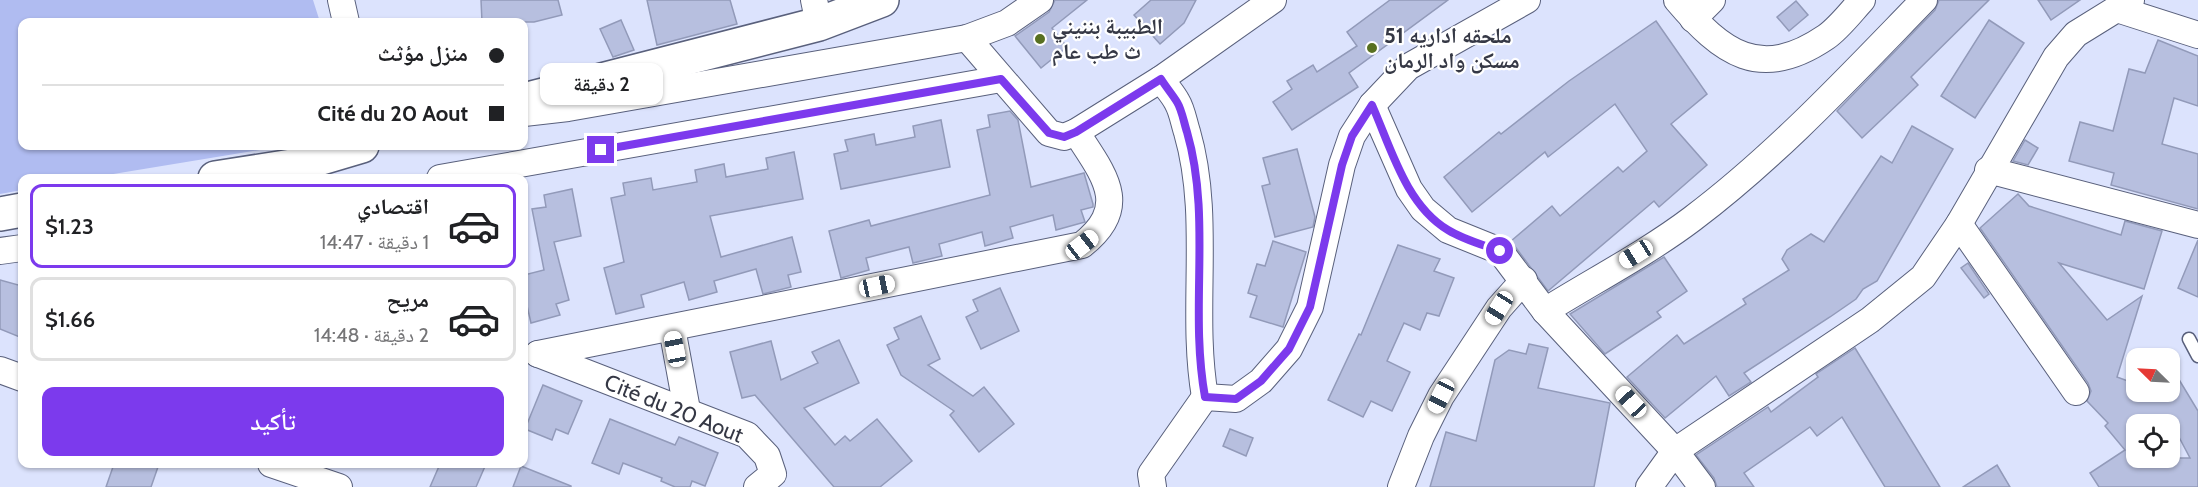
<!DOCTYPE html>
<html lang="ar">
<meta charset="utf-8">
<style>
:root{--surface:#fff;--page:#f2f2f2;--text:#202124;--muted:#757577;--line:#e0e0e0;--accent:#7c3aed}
body{margin:0;font-family:Cabin,"Noto Naskh Arabic",sans-serif;background:var(--page);color:var(--text);direction:rtl;height:100vh;display:flex;flex-direction:column;font-size:22px;white-space:nowrap}
*{box-sizing:border-box;margin:0}
p{font-size:20px;color:var(--muted)}
.icon{flex:none;width:33px;height:33px;fill:none;stroke:currentColor;stroke-width:2;stroke-linecap:round;stroke-linejoin:round}
.map{position:relative;flex:1;overflow:hidden;direction:ltr}
.details{position:absolute;left:18px;top:174px;width:510px;height:294px;display:flex;flex-direction:column;background:var(--surface);border-radius:12px;box-shadow:0 2px 4px #0004;direction:rtl}
.details>*{flex:none}
.banner{position:absolute;left:18px;top:18px;width:510px;height:132px;border-radius:12px;box-shadow:0 2px 4px #0004;direction:rtl;display:grid;align-content:center;height:132px;padding:0 24px;background:var(--surface)}
.needle{width:39px;rotate:294deg}
.tools{position:absolute;left:2126px;top:348px;display:grid;gap:12px}
.tools a{display:grid;place-items:center;width:54px;height:54px;border-radius:12px;background:var(--surface);box-shadow:0 2px 4px #0004;font-size:30px}
.end{position:absolute;width:27px;height:27px;margin:-14px;border:8px solid #7c3aed;background:#fff;box-shadow:0 0 0 3px #fff}
.from{border-radius:50%}
.bubble{position:absolute;height:42px;border-radius:12px;background:var(--surface);box-shadow:0 2px 4px #0004;font-size:20px;font-weight:600;line-height:42px;text-align:center;direction:rtl}
.car{position:absolute;width:18px;height:36px;margin:-18px -9px;border-radius:8px;box-shadow:0 0 4px 2px #0007;background:linear-gradient(#fff 24%,#345 0 40%,#fff 0 76%,#345 0 86%,#fff 0)}
.banner b{display:flex;align-items:center;gap:21px;height:57px;font-size:22px}
.banner b+b{border-top:2px solid var(--line)}
.banner i{width:15px;height:15px;background:var(--text)}
ul{padding:10px 0 0;list-style:none}
li{display:flex;align-items:center;gap:18px;height:84px;margin:0 12px 9px;padding:0 12px;border:3px solid var(--line);border-radius:12px}
li div{flex:1}
li b{display:block;font-size:22px}
li em{font-style:normal;font-weight:600}
li.current{border-color:var(--accent)}
li>.icon{width:54px;height:54px;stroke-width:1.5}
.action{display:flex;gap:12px;margin-top:auto;padding:12px 24px}
.action a{flex:1;height:69px;border-radius:12px;background:var(--accent);color:#fff;font-size:24px;font-weight:600;line-height:69px;text-align:center}
.map>svg:first-child{display:block}
</style>
<div class="map">
<svg width="2198" height="487" viewBox="0 0 2198 487">
<rect width="100%" height="100%" fill="#dce3fd"/>
<path fill="#b0bcf1" d="M0 0H313L320 22H22V146H284L89 178H22V190L0 194Z"/>
<g fill="#b7bfdf" stroke="#929ab9" stroke-width="1.5" fill-rule="evenodd">
<path d="M481 0H558L562 15 534 22H482Z"/>
<path d="M647 0H730L737 24 657 45Z"/>
<path d="M1055 0H1087L1052 28 1067 47 1041 68 1015 36 1049 12Z"/>
<path d="M1151 0H1196L1184 23 1160 44 1134 15Z"/>
<path d="M1390 0H1448L1349 73 1358 87 1292 130 1273 102 1292 89 1287 81 1313 65 1317 72 1357 46 1347 32Z"/>
<path d="M1939 0H1989L1911 77 1918 85 1862 138 1837 111 1935 10Z"/>
<path d="M2038 0H2080L2051 20Z"/>
<path d="M1796 1 1808 15 1789 31 1777 17Z"/>
<path d="M621 20 634 50 613 57 600 29Z"/>
<path d="M1989 20 2024 43 1975 118 1941 96Z"/>
<path d="M1656 21 1707 94 1671 124 1707 165 1659 207 1654 201 1548 291 1511 241 1552 206 1560 216 1618 167 1623 172 1647 151 1615 104 1548 157 1545 152 1472 212 1444 177 1499 132 1501 134 1569 81Z"/>
<path d="M2158 40 2198 56V106L2174 98 2162 144 2198 154V209L2111 185 2114 173 2069 161 2080 122 2113 131 2129 69 2145 73Z"/>
<path d="M1010 111 1018 120 1031 187 1084 173 1093 204V207L1081 210 1085 222 1056 230 1053 215 1010 227 1013 238 985 246 982 232 939 244 942 256 913 263 909 247 866 258 869 270 841 278 829 231 869 220 871 226 990 195 977 130 990 127 988 115Z"/>
<path d="M941 120 950 167 841 189 834 154 848 151 845 140 874 134 876 145 915 137 913 126Z"/>
<path d="M1912 126 1953 149 1877 281 1863 289 1856 299 1830 317 1744 373 1751 382 1729 396 1716 376 1665 418 1627 377 1677 335 1684 344 1746 304 1743 299 1789 270 1782 259 1787 250 1811 234 1824 242 1881 156 1892 163Z"/>
<path d="M2025 140 2038 148 2028 165 2013 161Z"/>
<path d="M1297 149 1315 217 1313 227 1275 237 1262 186 1270 184 1263 158Z"/>
<path d="M794 152 803 199 710 216 721 257 792 237 801 272 788 275 791 287 763 294 756 269 714 281 717 292 689 300 684 282 641 295 644 307 616 314 604 268 624 262 611 198 625 195 623 183 651 178 653 190 697 182 695 170 724 164 726 177 768 169 766 158Z"/>
<path d="M572 189 581 236 554 242 569 300 556 304 560 315 531 323 524 293V275L544 270 532 209 546 207 544 195Z"/>
<path d="M2018 194 2029 206 2121 235 2125 221 2162 231 2144 289 2059 263 2107 320 2142 296 2117 377 2136 384V392H2169V363L2198 411V487H2099L2090 473 2125 450 2105 426 2108 423 2087 401 2091 391 2088 383 1980 228ZM2136 424H2172L2190 458H2136Z"/>
<path d="M2198 240V297L2178 288Z"/>
<path d="M1273 241 1306 252 1283 327 1250 317 1257 296 1248 293 1257 264 1265 266Z"/>
<path d="M1398 245 1440 259 1434 271 1454 278 1439 316 1427 313 1420 330 1404 323 1387 361 1410 372 1392 411 1371 401 1363 417 1328 400 1359 334 1361 335Z"/>
<path d="M1664 257 1687 291 1657 312 1661 317 1605 354 1570 314Z"/>
<path d="M1968 263 1989 294 1984 298 1961 268Z"/>
<path d="M0 280 22 286V338L0 329Z"/>
<path d="M1000 288 1019 331 981 349 966 317 978 311 973 300Z"/>
<path d="M921 316 940 359 928 365 973 396 984 387 1014 424 979 452 950 415 954 411 901 375 887 345 899 339 894 328Z"/>
<path d="M839 340 859 383 804 408 835 445 845 436 850 441 877 419 912 461 880 487H834L755 395 742 398 730 352 771 341 781 380 818 363 812 352Z"/>
<path d="M1529 344 1548 348 1538 388 1610 403 1594 487H1430L1446 432 1476 441 1495 360 1509 350 1526 354Z"/>
<path d="M1855 348 1940 487H1885L1842 417 1817 436 1810 427 1744 473 1754 487H1717L1714 478 1696 455 1768 407 1771 412 1818 377 1816 374Z"/>
<path d="M543 385 582 401 568 434 556 429 552 440 525 429Z"/>
<path d="M610 419 675 445 679 437 718 453 705 486 692 481 690 487H675L661 481 662 478 623 463 619 474 592 463Z"/>
<path d="M1230 429 1253 438 1246 456 1223 446Z"/>
<path d="M114 464H159L151 487H106Z"/>
<path d="M440 464H486L476 487H430Z"/>
<path d="M1997 465 2010 487H1963Z"/>
<path d="M521 466 571 486V487H513Z"/>
</g>
<g fill="none" stroke-linecap="round" stroke-linejoin="round">
<g stroke="#59607c" stroke-width="15">
<path id="lane" d="M2189 339 2198 356"/>
</g>
<g stroke="#59607c" stroke-width="28">
<g id="street">
<path d="M341 0 346 22"/>
<path d="M814 0 819 24"/>
<path d="M1677 0C1722 53 1760 82 1826 37 1839 28 1851 12 1862 0"/>
<path d="M2117 9 2198 35"/>
<path d="M1693 19 1712 0"/>
<path d="M967 38 1049 133 1064 137 1076 132 1161 79 1273 0"/>
<path d="M1161 79C1166 87 1173 94 1177 102 1182 110 1184 123 1187 132 1212 218 1190 310 1205 397L1236 399 1261 381 1289 349 1310 307 1342 165 1352 136 1372 105 1408 67 1527 0"/>
<path d="M1372 105 1409 189 1423 209 1448 230 1500 251 1545 311 1675 451 1702 487"/>
<path d="M524 113 568 108 967 38 1007 23 1040 0"/>
<path d="M1988 170 2198 225"/>
<path d="M440 178 1001 79"/>
<path d="M1959 224 2076 392"/>
<path d="M0 251 22 248"/>
<path d="M1545 311C1593 281 1647 253 1692 219 1777 155 1850 76 1924 0"/>
<path d="M672 328 687 410"/>
<path d="M538 354 1082 245C1132 206 1103 174 1076 132"/>
<path d="M538 354 747 435 767 456 773 474 757 487"/>
<path d="M0 370 22 378"/>
<path d="M271 464 339 487"/>
<path d="M1153 487 1151 474 1205 397"/>
<path d="M1401 487 1421 436 1441 396 1499 308 1524 280"/>
<path d="M1649 487 1675 451 1870 320 1923 277 1959 224 2056 57 2076 34 2131 0"/>
</g>
</g>
<g stroke="#59607c" stroke-width="36">
<g id="secondary">
<path d="M524 100 819 24 882 0"/>
<path d="M215 178 298 165 362 146"/>
<path d="M0 214 22 210"/>
</g>
</g>
<use href="#lane" stroke="#fff" stroke-width="12"/>
<use href="#street" stroke="#fff" stroke-width="26"/>
<use href="#secondary" stroke="#fff" stroke-width="33"/>
</g>
<g fill="none" stroke-linecap="round" stroke-linejoin="round">
<path stroke="#7c3aed" stroke-width="8" d="M601 150 1001 79 1049 133 1064 137 1076 132 1161 79C1166 87 1172 94 1177 102 1182 110 1184 123 1187 132 1212 218 1189 309 1205 397L1236 399 1261 381 1289 349 1310 307 1342 165 1352 136 1372 105C1391 148 1406 205 1448 230 1464 240 1484 245 1500 251"/>
</g>
<g fill="#587021" stroke="#fff" stroke-width="2">
<circle cx="1040" cy="39" r="6"/>
<circle cx="1372" cy="48" r="6"/>
</g>
<g text-anchor="middle" stroke-width="4.5" stroke-linejoin="round" paint-order="stroke">
<g font-size="22" font-weight="bold" fill="#353845" stroke="#fff" text-anchor="start">
<text x="1052" y="34">الطبيبة بننيني<tspan x="1052" dy="25">ث طب عام</tspan></text>
<text x="1384" y="43">ملحقه اداريه 51<tspan x="1384" dy="25">مسكن واد الرمان</tspan></text>
</g>
<g font-size="22" fill="#353845" stroke="#fff">
<text transform="translate(674 408) rotate(22)" y="8">Cité du 20 Aout</text>
</g>
</g>
</svg>
<div class="tools">
<a><svg class="needle" viewBox="-14 -14 28 28"><path d="M0-13l5 13h-10z" fill="#e53935"/><path d="M0 13l5-13h-10z" fill="#757577"/></svg></a>
<a><svg class="icon" aria-label="locate" viewBox="0 0 24 24"><circle cx="12" cy="12" r="6"/><path d="M12 2v4M12 18v4M2 12h4M18 12h4"/></svg></a>
</div>
<i class="end from" style="left:1500px;top:251px"></i>
<i class="end" style="left:601px;top:150px"></i>
<div class="bubble" style="left:540px;top:63px;width:123px">2 دقيقة</div>
<i class="car" style="left:1082px;top:245px;rotate:52deg"></i>
<i class="car" style="left:1636px;top:254px;rotate:238deg"></i>
<i class="car" style="left:877px;top:286px;rotate:78deg"></i>
<i class="car" style="left:1499px;top:308px;rotate:212deg"></i>
<i class="car" style="left:675px;top:349px;rotate:349deg"></i>
<i class="car" style="left:1441px;top:396px;rotate:207deg"></i>
<i class="car" style="left:1631px;top:402px;rotate:317deg"></i>
<div class="banner">
<b><i class="from"></i>منزل مؤثث</b>
<b><i></i>Cité du 20 Aout</b>
</div>
<section class="details">
<ul>
<li class="current"><svg class="icon" aria-label="car" viewBox="0 0 24 24"><path d="M5 17H2v-5l4-1 3-4h7l3 4 3 1v5h-3M9 17h6M6 11h13"/><circle cx="7" cy="17" r="2"/><circle cx="17" cy="17" r="2"/></svg><div><b>اقتصادي</b><p>1 دقيقة · 14:47</p></div><em>$1.23</em></li>
<li><svg class="icon" aria-label="car" viewBox="0 0 24 24"><path d="M5 17H2v-5l4-1 3-4h7l3 4 3 1v5h-3M9 17h6M6 11h13"/><circle cx="7" cy="17" r="2"/><circle cx="17" cy="17" r="2"/></svg><div><b>مريح</b><p>2 دقيقة · 14:48</p></div><em>$1.66</em></li>
</ul>
<div class="action"><a>تأكيد</a></div>
</section>
</div>
